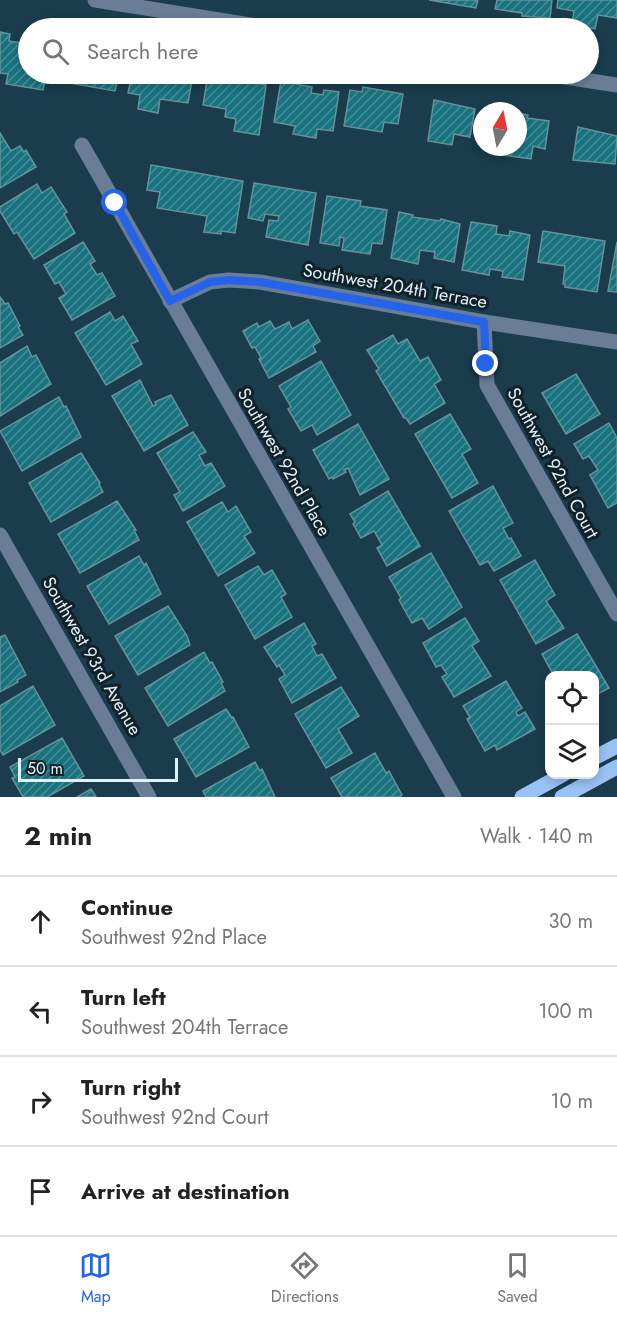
<!DOCTYPE html>
<meta charset="utf-8">
<style>
:root{--surface:#fff;--page:#f6f6f6;--text:#222;--muted:#767676;--line:#e0e0e0;--accent:#2563eb}
body{margin:0;font-family:Jost,sans-serif;background:var(--page);color:var(--text)}
.controls{position:absolute;right:18px;bottom:18px;display:grid;overflow:hidden;border-radius:12px;box-shadow:0 3px 9px #0003}
.controls button{width:54px;height:54px;display:grid;place-items:center;padding:0;border:0;border-bottom:2px solid var(--line);background:var(--surface);color:var(--text);font:30px sans-serif}
.compass{position:absolute;left:473px;top:102px;width:54px;height:54px;border-radius:50%;background:var(--surface);box-shadow:0 3px 9px #0003;rotate:10deg}
.scale{position:absolute;left:18px;bottom:15px;width:160px;box-sizing:border-box;padding-left:6px;border:3px solid #def1fc;border-top:0;font-size:16px;line-height:21px;white-space:nowrap;color:#def1fc;-webkit-text-stroke:4px #122128;paint-order:stroke}
.stop{position:absolute;width:18px;height:18px;margin:-14px;border:4px solid #2563eb;border-radius:50%;background:#fff}
.stop.end{background:#2563eb;border-color:#fff;box-shadow:0 2px 6px #0008}
.list{margin:0;padding:0;list-style:none}
h2{display:flex;justify-content:space-between;align-items:center;height:78px;margin:0;padding:0 24px;font-size:26px}
h2 small{font-size:20px;font-weight:400;color:var(--muted)}
.list li{display:grid;grid-template-columns:39px 1fr auto;gap:18px;align-items:center;box-sizing:border-box;height:90px;padding:0 24px;border-top:2px solid var(--line)}
.list b{display:block;font-size:22px;white-space:nowrap}
.list p{margin:0;font-size:20px;white-space:nowrap;color:var(--muted)}
.list em{font-size:20px;font-style:normal;color:var(--muted)}
.icon{flex:none;width:33px;height:33px;fill:none;stroke:currentColor;stroke-width:2;stroke-linecap:round;stroke-linejoin:round}
.map{position:relative;flex:none;width:617px;height:797px;overflow:hidden}
.search{position:absolute;background:var(--surface);box-shadow:0 3px 9px #0003;left:18px;right:18px;top:18px;height:66px;display:flex;align-items:center;gap:15px;box-sizing:border-box;padding:0 21px;border-radius:33px;color:var(--muted);font-size:22px}
.sheet{height:438px;background:var(--surface)}
nav{display:flex;justify-content:space-around;align-items:center;box-sizing:border-box;height:84px;border-top:2px solid var(--line);background:var(--surface);font-size:16px;color:var(--muted)}
nav a{display:grid;justify-items:center;gap:3px}
nav .on{color:var(--accent)}
.map>svg:first-child{display:block}
.building{fill:url(#building-hatch);stroke:#669299;stroke-width:1.5}
.lines{fill:none;stroke-linecap:round;stroke-linejoin:round}
.minor{stroke:#697d96;stroke-width:15}
.major{stroke:#99c1f5;stroke-width:15}
.route{stroke:#2563eb;stroke-width:8}
.labels{text-anchor:middle;dominant-baseline:central;stroke-width:6;stroke-linejoin:round;paint-order:stroke}
.street-label{font-size:18px;fill:#def1fc;stroke:#122128}
</style>
<div class="map">
<svg width="617" height="797" viewBox="0 0 617 797">
<defs>
<pattern id="building-hatch" width="6" height="6" patternUnits="userSpaceOnUse" patternTransform="scale(1.5)"><rect width="6" height="6" fill="#19737f"/><path d="M-1 1l2-2M0 6l6-6M5 7l2-2" fill="none" stroke="#458e98"/></pattern>
</defs>
<rect width="100%" height="100%" fill="#1a3c4c"/>
<g class="building">
<path d="M429 0H478L476 8Z"/>
<path d="M497 0H552L550 18 522 16V13L495 9Z"/>
<path d="M558 0H617V18L598 15 595 29 572 25 574 11 557 8Z"/>
<path d="M0 32 10 34 9 41 28 44V74H46L43 90 6 84 8 74 0 73Z"/>
<path d="M58 74H119L115 91 57 81Z"/>
<path d="M132 74H193L188 103 160 99 158 113 138 109 140 95 128 93Z"/>
<path d="M208 74H239V77L251 79 250 82 266 85 259 135 234 131 236 119 225 117 226 109 203 105Z"/>
<path d="M281 81 312 87 311 93 323 95 324 90 339 92 333 131 317 129 316 138 293 134 295 126 274 122Z"/>
<path d="M363 87 403 94 398 124 384 122 382 132 344 126 350 90 362 92Z"/>
<path d="M434 100 475 109 470 137 454 134 452 145 428 141Z"/>
<path d="M518 113 528 115 527 118 549 121 545 149 533 146 531 159 496 154 497 147H518Z"/>
<path d="M578 127 617 136 615 164 573 160Z"/>
<path d="M0 133 11 151 20 146 24 152 26 150 36 167 0 188Z"/>
<path d="M151 165 243 181 235 233 221 231V234L204 232 207 216 157 208 160 192 147 190Z"/>
<path d="M254 183 316 193 308 245 266 237 269 220 278 221 279 216 265 214 263 221 248 218Z"/>
<path d="M37 184 42 193 51 187 67 212 64 214 75 233 34 259 17 232 14 234 0 211V207Z"/>
<path d="M327 196 361 201 360 206 387 210 382 244 372 243 370 254 342 250 344 238 340 237 339 246 320 243Z"/>
<path d="M399 212 413 215 412 217 440 221 441 219 460 224 454 262 434 258 435 252 420 250 418 264 391 258Z"/>
<path d="M471 222 497 226 496 234 509 236 510 231 530 235 523 280 502 277 503 271 490 269 489 275 462 270Z"/>
<path d="M543 231 605 241 597 292 565 287V284H563L565 266 538 262Z"/>
<path d="M83 242 95 261 90 264 97 275 102 273 115 296 72 320 59 298 66 294 59 282 55 284 44 265Z"/>
<path d="M617 242V292L608 291Z"/>
<path d="M0 297 5 304 8 303 20 326 18 327 23 335 0 348Z"/>
<path d="M110 312 115 321 123 316 138 341 131 344 142 364 106 385 75 333Z"/>
<path d="M308 320 320 341 313 346 316 352 269 378 259 359 261 358 255 347 252 348 243 331 257 323 259 327 270 321 275 329 289 322 292 329Z"/>
<path d="M393 335 398 344 407 339 420 361 428 357 441 380 434 384 445 403 410 424 406 418H404L376 371 379 369 367 350Z"/>
<path d="M27 346 32 357 36 355 51 384 0 416V363Z"/>
<path d="M321 361 351 415 317 435 312 425 301 431 288 409 291 407 279 386Z"/>
<path d="M576 374 600 414 566 434 542 393Z"/>
<path d="M140 380 153 406 156 405 155 402 171 395 188 425 144 451 112 396Z"/>
<path d="M59 397 64 407 66 406 81 437 22 471 0 431Z"/>
<path d="M450 414 471 449 462 454 478 483 452 498 415 434Z"/>
<path d="M609 423 617 438V503L608 508 590 475 598 470 589 456 583 459 574 444Z"/>
<path d="M358 424 389 479 360 495 348 468 344 470 346 472 333 479 332 477 329 479 313 450Z"/>
<path d="M193 432 206 452 199 455 205 466 211 463 225 486 183 511 174 495 180 492 157 453Z"/>
<path d="M81 453 100 483 99 484 103 492 51 522 29 483Z"/>
<path d="M493 486 513 523 503 528 509 539 511 538 521 556 494 571 488 561 480 565 449 511Z"/>
<path d="M388 491 420 546 387 566 377 548 382 545 374 531 361 538 353 524 355 522 350 514Z"/>
<path d="M117 501 136 530H134L139 540 80 573 58 534Z"/>
<path d="M222 502 228 512 236 506 251 532 244 536 255 553 218 576 187 522Z"/>
<path d="M431 553 462 607 429 629 422 618 412 623 399 600 401 598 389 577Z"/>
<path d="M139 556 144 565 146 563 161 594 109 624 87 586Z"/>
<path d="M535 560 555 595 546 601 564 628 536 644 500 580Z"/>
<path d="M258 566 264 575 272 570 286 594 281 597 292 617 255 639 225 585Z"/>
<path d="M168 606 187 636 190 645 138 675 115 636Z"/>
<path d="M465 618 479 641 472 646 491 676 454 697 442 677 447 674 441 665 436 667 423 643Z"/>
<path d="M304 623 316 644 312 646 317 656 322 654 336 678 292 703 279 679 285 675 279 665 277 667 264 647Z"/>
<path d="M577 634 609 688 594 696V676H554L542 654Z"/>
<path d="M5 635 26 675 17 680 18 682 0 692V637Z"/>
<path d="M204 652 210 663 212 662 223 682 221 683 225 691 168 726 145 688Z"/>
<path d="M506 681 522 708 516 712 518 716 525 712 535 729 497 750 495 745 485 751 467 719 470 717 463 706Z"/>
<path d="M33 686 55 725 3 755 0 750V706Z"/>
<path d="M341 687 359 716 338 729 352 753 326 768 295 714Z"/>
<path d="M226 709 232 718 233 717 249 747 196 777 174 739Z"/>
<path d="M62 738 84 776 47 797H23L12 778 15 777 10 767Z"/>
<path d="M375 753 386 773 389 771 402 795 399 797H342L331 778Z"/>
<path d="M255 762 260 771 262 769 275 797H206L203 791Z"/>
<path d="M91 789 96 797H77Z"/>
</g>
<g class="lines">
<g class="minor">
<path d="M95 0 270 28"/>
<path d="M546 74 617 85"/>
<path d="M82 145 454 797"/>
<path d="M170 301 210 282 229 280 260 282 484 322 617 342"/>
<path d="M484 322 487 385 617 614"/>
<path d="M0 535 149 797"/>
</g>
<g class="major">
<path d="M594 758 617 746"/>
<path d="M522 797 564 774"/>
<path d="M562 797 617 767"/>
</g>
</g>
<g class="lines">
<path class="route" d="M115 203 170 301 210 282 229 280 260 282 484 322 486 364"/>
</g>
<g class="labels">
<g class="street-label">
<text transform="translate(395 286) rotate(10)">Southwest 204th Terrace</text>
<text transform="translate(284 462) rotate(60)">Southwest 92nd Place</text>
<text transform="translate(553 463) rotate(61)">Southwest 92nd Court</text>
<text transform="translate(92 656) rotate(60)">Southwest 93rd Avenue</text>
</g>
</g>
</svg>
<div class="controls">
<button><svg class="icon" aria-label="locate" viewBox="0 0 24 24"><circle cx="12" cy="12" r="6"/><path d="M12 2v4M12 18v4M2 12h4M18 12h4"/></svg></button>
<button><svg class="icon" aria-label="layers" viewBox="0 0 24 24"><path d="M12 4l9 5-9 5-9-5zM3 14l9 5 9-5"/></svg></button>
</div>
<svg class="compass" viewBox="-18 -18 36 36"><path d="M0-13l5 13h-10z" fill="#e53935"/><path d="M0 13l5-13h-10z" fill="#767676"/></svg>
<div class="scale">50 m</div>
<div class="stop" style="left:115px;top:203px"></div>
<div class="stop end" style="left:486px;top:364px"></div>
<div class="search"><svg class="icon" aria-label="search" viewBox="0 0 24 24"><circle cx="10" cy="10" r="6"/><path d="M15 15l6 6"/></svg>Search here</div>
</div>
<section class="sheet">
<h2>2 min<small>Walk · 140 m</small></h2>
<ul class="list">
<li><svg class="icon" aria-label="ahead" viewBox="0 0 24 24"><path d="M12 20V5M6 11l6-6 6 6"/></svg><div><b>Continue</b><p>Southwest 92nd Place</p></div><em>30 m</em></li>
<li><svg class="icon" aria-label="left" viewBox="0 0 24 24"><path d="M17 20v-9H6M10 6l-5 5 5 5"/></svg><div><b>Turn left</b><p>Southwest 204th Terrace</p></div><em>100 m</em></li>
<li><svg class="icon" aria-label="right" viewBox="0 0 24 24"><path d="M7 20v-9h11M14 6l5 5-5 5"/></svg><div><b>Turn right</b><p>Southwest 92nd Court</p></div><em>10 m</em></li>
<li><svg class="icon" aria-label="arrive" viewBox="0 0 24 24"><path d="M6 21V4h12l-3 4 3 4H6"/></svg><div><b>Arrive at destination</b></div></li>
</ul>
</section>
<nav>
<a class="on"><svg class="icon" aria-label="map" viewBox="0 0 24 24"><path d="M3 6l6-2 6 2 6-2v14l-6 2-6-2-6 2zM9 4v14M15 6v14"/></svg>Map</a>
<a><svg class="icon" aria-label="directions" viewBox="0 0 24 24"><path d="M12 3l9 9-9 9-9-9zM9 14v-3h6M13 9l2 2-2 2"/></svg>Directions</a>
<a><svg class="icon" aria-label="saved" viewBox="0 0 24 24"><path d="M7 4h10v16l-5-4-5 4z"/></svg>Saved</a>
</nav>
